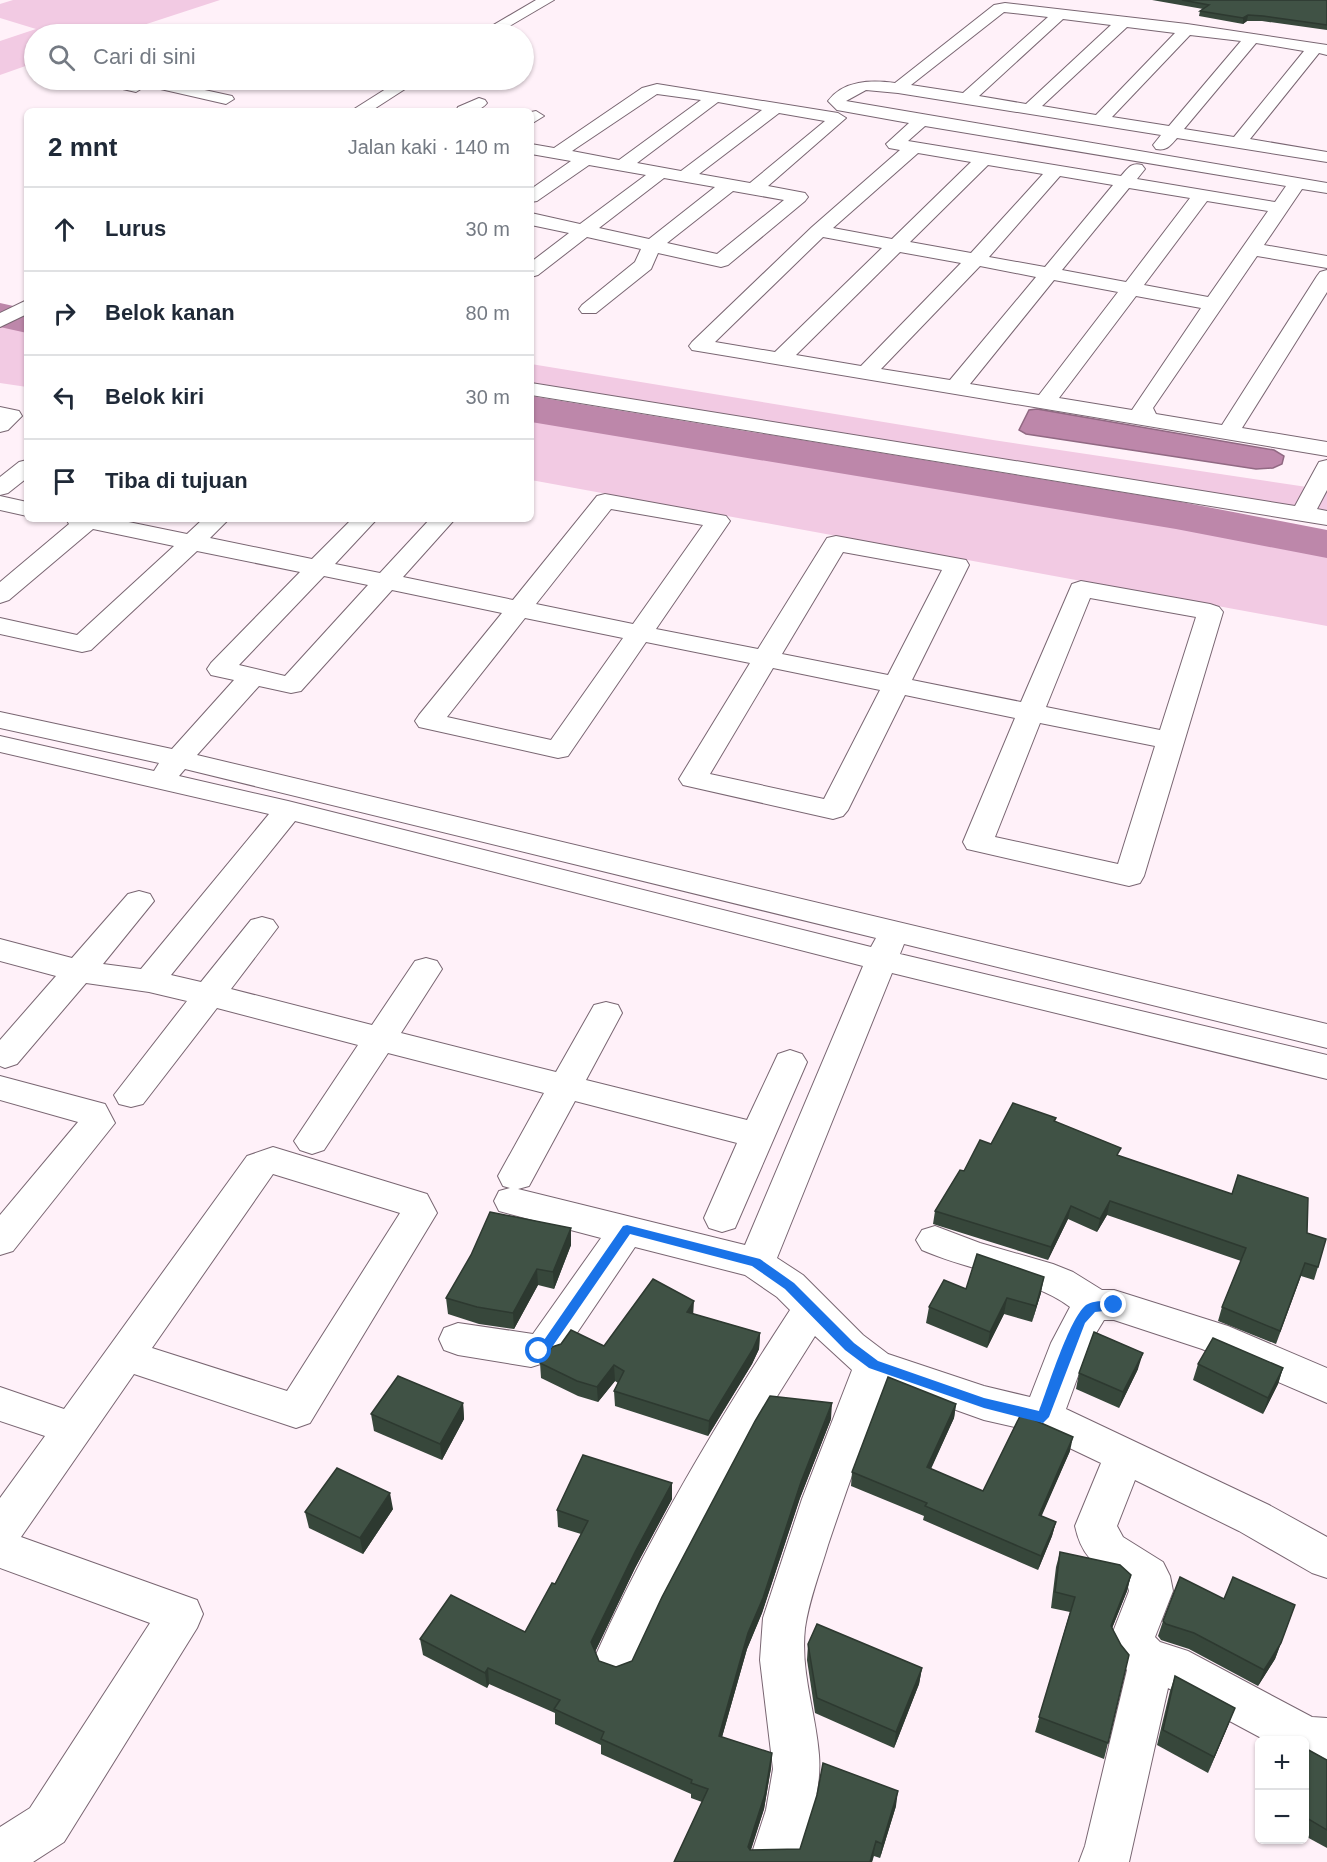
<!DOCTYPE html>
<html lang="id">
<meta charset="utf-8">
<style>
:root{--surface:#fff;--page:#f2f2f3;--text:#1f2937;--muted:#747a83;--line:#e0e1e3}
body{margin:0;font-family:Arial,sans-serif;background:var(--page);color:var(--text)}
.controls{position:absolute;right:18px;bottom:18px;display:grid;overflow:hidden;border-radius:9px;box-shadow:0 2px 4px #0004}
.controls button{width:54px;height:54px;display:grid;place-items:center;padding:0;border:0;border-bottom:2px solid var(--line);background:var(--surface);color:var(--text);font:30px sans-serif}
.stop{position:absolute;width:18px;height:18px;margin:-14px;border:4px solid #1a73e8;border-radius:50%;background:#fff}
.stop.end{background:#1a73e8;border-color:#fff;box-shadow:0 2px 6px #0008}
.list{margin:0;padding:0;list-style:none}
h2{display:flex;justify-content:space-between;align-items:center;height:78px;margin:0;padding:0 24px;font-size:26px}
h2 small{font-size:20px;font-weight:400;color:var(--muted)}
.list li{display:grid;grid-template-columns:39px 1fr auto;gap:18px;align-items:center;box-sizing:border-box;height:84px;padding:0 24px;border-top:2px solid var(--line)}
.list b{display:block;font-size:22px;white-space:nowrap}
.list em{font-size:20px;font-style:normal;color:var(--muted)}
.icon{flex:none;width:33px;height:33px;fill:none;stroke:currentColor;stroke-width:2;stroke-linecap:round;stroke-linejoin:round}
.map{position:relative;flex:none;width:1327px;height:1862px;overflow:hidden}
.search{position:absolute;background:var(--surface);box-shadow:0 2px 4px #0004;left:24px;top:24px;width:510px;height:66px;display:flex;align-items:center;gap:15px;box-sizing:border-box;padding:0 21px;border-radius:33px;color:var(--muted);font-size:22px}
.panel{position:absolute;background:var(--surface);box-shadow:0 2px 4px #0004;left:24px;top:108px;width:510px;height:414px;border-radius:9px}
.map>svg:first-child{display:block}
.green{fill:#f2cae3}
.water{fill:#bd87aa;stroke:#916983;stroke-width:1.5}
.lines{fill:none;stroke-linecap:round;stroke-linejoin:round}
.river{fill:#bd87aa;fill-rule:evenodd}
.street-casing{stroke:#796672;stroke-width:2}
.street{fill:#fff;fill-rule:evenodd}
.wall{fill:#37473b}
.shaded-wall{fill:#2d3930}
.building{fill:#405245;stroke:#2d3930;stroke-width:1.5}
.route{fill:#1a73e8}
</style>
<div class="map">
<svg width="1327" height="1862" viewBox="0 0 1327 1862">
<rect width="100%" height="100%" fill="#fff1f9"/>
<g class="green">
<path d="M13 0H220L116 34H34V63L0 75V41L36 29 0 18V4Z"/>
<path d="M8 317 27 321V387L0 383V324Z"/>
<path d="M531 364 993 440 1327 490V518L531 390Z"/>
<path d="M531 408 1176 515 1327 544V626L531 480Z"/>
</g>
<path class="water" d="M1037 409 1274 450 1284 456 1282 464 1273 468 1256 469 1026 434 1019 430 1029 410Z"/>
<g class="lines">
<g class="river">
<path d="M0 303 27 309V333L0 327Z"/>
<path d="M531 396 1176 501 1327 530V558L1176 529 531 422Z"/>
</g>
<g class="street-casing">
<g id="street">
<path d="M536 0H554L496 34H478Z"/>
<path d="M1005 3 1187 24 1327 45V55L1319 53 1250 139 1327 152V162L1177 138C1170 146 1167 151 1156 149L1153 145 1161 135 898 93 866 90 846 101 1327 183V193L1302 189 1264 245 1327 256V268L1257 256 1153 408 1156 414 1222 425 1317 276 1320 272 1327 270V292L1242 428 1327 442V456L692 350 689 346 692 342 812 227 900 150 889 148 886 144 909 123 837 110 828 101C844 80 871 80 895 83L994 5ZM1004 12 1048 17 963 93 911 85ZM1063 19 1111 25 1026 104 979 96ZM1127 27 1175 33 1096 115 1042 106ZM1190 35 1241 41 1169 126 1112 117ZM1256 43 1304 51 1234 137 1184 129ZM925 126 1286 186 1275 202 1137 179 1145 169 1142 165C1131 162 1128 168 1121 176L908 141ZM918 153 971 162 892 239 833 228ZM988 165 1043 174 971 253 910 242ZM1060 176 1113 185 1045 267 989 257ZM1129 188 1190 198 1126 282 1062 270ZM1207 201 1268 211 1208 297 1144 285ZM823 237 882 248 775 352 715 342ZM900 252 961 263 861 366 796 355ZM980 266 1036 277 950 380 881 369ZM1054 280 1118 292 1039 395 970 384ZM1136 296 1201 308 1132 410 1059 398Z"/>
<path d="M94 80H123L142 84 144 87 136 92 96 83Z"/>
<path d="M143 80H159L232 96 234 99 226 104 143 85 141 82Z"/>
<path d="M244 80H271L273 82 265 87 246 83Z"/>
<path d="M274 80H329C316 95 293 88 276 83Z"/>
<path d="M400 80H419L371 111H351Z"/>
<path d="M657 84 838 113 846 118 768 186 805 193 808 197 805 201 728 265 721 267 658 253 651 269 596 313H582L579 309 582 305 635 262 641 249 587 237 538 275 531 277V262L569 233 531 225V213L580 224 646 175 589 165 537 201 531 202V189L571 161 531 154V144L554 148 642 88ZM657 94 701 100 619 160 572 151ZM718 102 762 110 681 171 637 163ZM779 113 825 121 750 183 699 174ZM664 178 715 187 649 239 599 228ZM733 191 784 200 717 254 667 243Z"/>
<path d="M479 98 485 100 487 103C479 113 468 111 456 111L458 107Z"/>
<path d="M536 111 544 116 531 124V112Z"/>
<path d="M27 300V314L0 327V313Z"/>
<path d="M531 383 1295 506 1319 462 1327 460V490L1317 509 1327 511V525L531 395Z"/>
<path d="M0 407 19 411 22 416 8 430 0 432Z"/>
<path d="M27 460V478L8 493 0 495V477L19 462Z"/>
<path d="M605 494 726 516 730 521 656 629 758 649 827 538 836 536 966 560 969 565 912 680 1021 702 1072 584 1081 581 1210 604 1219 607 1223 612 1144 876 1140 883 1129 886 967 849 963 842 1015 718 905 695 848 810 843 816 833 819 683 785 679 779 750 663 646 642 568 756 558 758 419 727 415 721 419 715 502 613 392 590 301 691 291 693 259 686 197 755 1327 1024V1048L904 944 900 954 1327 1055V1079L892 973 777 1258 803 1275 863 1335 888 1354 984 1386 1030 1397 1051 1343 1070 1307C1033 1279 967 1270 922 1250L916 1240 922 1230 935 1226 980 1243 1053 1264 1073 1272 1102 1290H1114L1228 1326 1327 1368V1403L1202 1349 1114 1320H1104L1090 1343 1066 1409 1269 1505 1327 1537V1578L1312 1573 1239 1531 1135 1480 1117 1526 1123 1537 1163 1562 1170 1576 1173 1591 1155 1637 1160 1642 1188 1651 1312 1717 1327 1718V1762L1304 1760V1740H1265L1168 1688 1129 1862H1079L1085 1846 1127 1670 1118 1660 1109 1642 1129 1591 1128 1587C1101 1567 1083 1563 1075 1526L1101 1463 1036 1432 984 1420 886 1385C865 1438 846 1491 828 1545 820 1572 809 1600 805 1628 800 1672 816 1713 819 1755 822 1792 808 1828 797 1862H749L766 1810 773 1769 760 1660 763 1618 802 1499 852 1370 815 1336 752 1436 660 1612 632 1674 616 1680 600 1674 594 1659C648 1537 717 1422 790 1310L777 1297 745 1275 635 1247 560 1358 531 1367 458 1355 444 1350 439 1339 444 1328 458 1323 533 1334 601 1238 499 1211 494 1201 499 1191 510 1188 503 1186 498 1176 544 1093 388 1053 324 1150 312 1154 300 1150 294 1141 358 1045 217 1008 143 1104 131 1107 119 1104 114 1095 187 1001 149 992 86 983 17 1064 5 1068 0 1066V1040L56 976 0 961V939L72 958 128 894 139 891 150 894 154 901 103 964 141 969 269 814 0 752V736L154 771 159 763 0 728V712L172 749 234 680 211 675 207 669 211 663 300 572 197 551 91 650 82 652 0 634V618L77 635 174 546 93 529 9 600 0 603V582L69 524 66 519H114L187 534 203 519H229L210 538 312 559 352 519H377L335 564 380 573 430 519H455L403 577 513 600 597 496ZM611 509 703 525 633 624 536 604ZM843 552 942 570 888 675 782 654ZM324 576 368 585 285 676 239 665ZM1090 598 1196 617 1160 730 1046 707ZM525 618 623 638 551 740 447 717ZM773 668 880 690 824 799 710 774ZM1040 723 1155 746 1118 864 995 837ZM185 769 876 938 871 947 288 801 179 776ZM295 821 863 966 745 1245 518 1189 529 1186 575 1101 737 1143 704 1218 709 1228 722 1232 735 1228 807 1062 802 1054 790 1050 778 1054 747 1120 586 1080 622 1013 618 1005 606 1002 594 1005 556 1072 401 1033 442 969 437 961 426 958 415 961 372 1025 231 989 278 927 273 920 262 917 251 920 201 982 171 975Z"/>
<path d="M0 496 27 502V516L0 510Z"/>
<path d="M0 1076 105 1104 115 1123 13 1251 0 1255V1215L78 1122 0 1100Z"/>
<path d="M273 1147 427 1194 437 1213 310 1423 296 1428 134 1374 21 1537 197 1600 203 1614 197 1628 64 1842 33 1862H0V1827L30 1808 150 1623 0 1568V1498L45 1436 0 1421V1387L64 1409 247 1156ZM273 1174 400 1213 287 1391 152 1348Z"/>
</g>
</g>
<use href="#street" class="street"/>
</g>
<g class="wall">
<path d="M1152 0H1327V30L1262 21H1247L1243 24 1199 16 1200 11 1203 9Z"/>
<path d="M1056 1118 1055 1121 1119 1156 1307 1233 1318 1267 1314 1280 1301 1276 1276 1344 1218 1321 1222 1307 1241 1261 1107 1215 1097 1232 1068 1219 1048 1260 933 1224 935 1211 964 1171 991 1144Z"/>
<path d="M571 1228V1245L554 1289 538 1285 514 1329 479 1324 448 1314 446 1298Z"/>
<path d="M1041 1293 1032 1322 1004 1314 987 1348 926 1323 929 1307Z"/>
<path d="M694 1314 760 1333 759 1349 752 1364 708 1436 615 1406 614 1391 618 1383 615 1381 598 1402 578 1396 541 1378 540 1363 604 1346Z"/>
<path d="M1198 1364 1283 1368 1278 1384 1263 1414 1193 1380Z"/>
<path d="M1138 1369 1119 1408 1076 1389 1079 1373Z"/>
<path d="M463 1403 464 1419 442 1460 374 1431 371 1414Z"/>
<path d="M956 1404 954 1418 931 1469 983 1491 1070 1451 1041 1516 1056 1522 1052 1536 1038 1570 923 1520 924 1516 851 1486 852 1472Z"/>
<path d="M831 1419 800 1498 762 1613 747 1649 722 1737 771 1768 764 1809 751 1850 800 1849 896 1806 880 1858 874 1856 872 1862H674L702 1802 691 1798V1794L601 1754V1745L555 1724V1713L489 1684 487 1688 423 1655 420 1639 525 1632 555 1584 581 1534 558 1527 557 1510 672 1483V1499L635 1568 595 1652 599 1661 616 1667 632 1661Z"/>
<path d="M393 1509 363 1554 309 1528 305 1512Z"/>
<path d="M1060 1552 1131 1575 1127 1591 1112 1628 1108 1743 1104 1759 1035 1732 1070 1612 1051 1608 1056 1567Z"/>
<path d="M1163 1621 1281 1643 1275 1659 1258 1686 1189 1649 1161 1640 1158 1636Z"/>
<path d="M808 1644 922 1668 919 1684 894 1748 815 1713 807 1660Z"/>
<path d="M1175 1676 1229 1723 1208 1773 1157 1745 1170 1691Z"/>
<path d="M1305 1748 1327 1760V1848L1305 1836Z"/>
</g>
<g class="shaded-wall">
<path d="M1248 15 1247 21 1243 24V18Z"/>
<path d="M1110 1201 1107 1215 1097 1232 1100 1219Z"/>
<path d="M1071 1206 1068 1219 1048 1260 1051 1247Z"/>
<path d="M571 1228V1245L554 1289 553 1272Z"/>
<path d="M537 1269 538 1285 514 1329 513 1313Z"/>
<path d="M1044 1277 1041 1293 1032 1322 1036 1306Z"/>
<path d="M1007 1298 1004 1314 987 1348 990 1332Z"/>
<path d="M694 1301 693 1317 687 1312Z"/>
<path d="M760 1333 759 1349 752 1364 708 1436 709 1421Z"/>
<path d="M1143 1353 1138 1369 1119 1408 1123 1392Z"/>
<path d="M614 1365 615 1381 598 1402 597 1387Z"/>
<path d="M1283 1368 1278 1384 1263 1414 1268 1398Z"/>
<path d="M463 1403 464 1419 442 1460 440 1444Z"/>
<path d="M832 1403 831 1419 800 1498 762 1613 747 1649 718 1751 719 1736 748 1633 801 1482Z"/>
<path d="M956 1404 954 1418 925 1481 927 1467Z"/>
<path d="M1073 1437 1070 1451 1036 1529 1039 1515Z"/>
<path d="M672 1483V1499L635 1568 592 1658 591 1642 635 1552Z"/>
<path d="M390 1493 393 1509 363 1554 360 1538Z"/>
<path d="M1056 1522 1052 1536 1038 1570 1041 1556Z"/>
<path d="M1131 1575 1127 1591 1107 1641 1111 1626Z"/>
<path d="M1281 1643 1275 1659 1258 1686 1264 1670Z"/>
<path d="M488 1668 489 1684 487 1688 485 1673Z"/>
<path d="M922 1668 919 1684 894 1748 896 1732Z"/>
<path d="M1235 1708 1229 1723 1208 1773 1214 1757Z"/>
<path d="M772 1753 771 1768 764 1809 747 1861 748 1847Z"/>
<path d="M898 1791 896 1806 880 1858 882 1844Z"/>
<path d="M876 1841 872 1862H870Z"/>
</g>
<g class="building">
<path d="M1182 0H1327V25L1263 16 1248 15 1243 18 1200 11 1209 5Z"/>
<path d="M1013 1103 1056 1118 1054 1121 1121 1148 1117 1155 1232 1194 1238 1175 1308 1198 1307 1233 1326 1239 1318 1267 1305 1263 1280 1331 1222 1307 1246 1248 1110 1201 1100 1219 1071 1206 1051 1247 935 1211 960 1170 964 1171 980 1140 991 1144Z"/>
<path d="M490 1212 571 1228 553 1272 537 1269 513 1313 477 1307 446 1298 471 1255Z"/>
<path d="M977 1254 1044 1277 1036 1306 1007 1298 990 1332 929 1307 944 1280 966 1289Z"/>
<path d="M653 1279 694 1301 687 1312 760 1333 753 1349 709 1421 614 1391 624 1371 614 1365 597 1387 577 1381 540 1363 552 1347 561 1344 571 1330 604 1346Z"/>
<path d="M1094 1332 1143 1353 1123 1392 1079 1373Z"/>
<path d="M1213 1338 1283 1368 1268 1398 1198 1364Z"/>
<path d="M398 1376 463 1403 440 1444 371 1414Z"/>
<path d="M888 1377 956 1404 927 1467 983 1491 1020 1416 1032 1419 1073 1437 1039 1515 1056 1522 1041 1556 925 1506 927 1503 852 1472Z"/>
<path d="M770 1396 832 1403 801 1482 763 1598 748 1633 719 1736 772 1753 765 1794 748 1847 750 1850 800 1849 817 1795 823 1763 898 1791 882 1844 876 1841 870 1862H674L708 1789 691 1783 692 1780 601 1739 604 1732 554 1709 560 1700 488 1668 485 1673 420 1639 451 1595 525 1632 552 1583 555 1584 588 1521 557 1510 583 1455 672 1483 635 1552 591 1642 599 1661 616 1667 632 1661 662 1597 755 1421Z"/>
<path d="M337 1468 390 1493 360 1538 305 1512Z"/>
<path d="M1060 1552 1120 1565 1131 1575 1111 1626 1121 1645 1129 1655 1108 1743 1039 1717 1075 1597 1055 1592Z"/>
<path d="M1180 1577 1224 1599 1233 1577 1295 1605 1281 1643 1264 1670 1194 1633 1166 1624 1163 1621Z"/>
<path d="M817 1624 922 1668 896 1732 817 1698 808 1644Z"/>
<path d="M1175 1676 1235 1708 1214 1757 1163 1730Z"/>
<path d="M1305 1748 1327 1760V1830L1305 1817Z"/>
</g>
<path class="route" d="M627 1225 760 1259 794 1283 854 1343 878 1361 984 1398 1039 1411C1048 1388 1069 1319 1086 1305 1093 1300 1106 1301 1114 1301L1120 1305 1114 1310 1095 1312 1085 1323 1049 1417 1043 1423 984 1408 869 1368 845 1350 785 1289 752 1266 630 1234 550 1350 539 1356 535 1354V1347L542 1343 623 1226Z"/>
</svg>
<div class="controls">
<button>+</button>
<button>−</button>
</div>
<div class="stop" style="left:539px;top:1351px"></div>
<div class="stop end" style="left:1114px;top:1305px"></div>
<div class="search"><svg class="icon" aria-label="search" viewBox="0 0 24 24"><circle cx="10" cy="10" r="6"/><path d="M15 15l6 6"/></svg>Cari di sini</div>
<section class="panel">
<h2>2 mnt<small>Jalan kaki · 140 m</small></h2>
<ul class="list">
<li><svg class="icon" aria-label="ahead" viewBox="0 0 24 24"><path d="M12 20V5M6 11l6-6 6 6"/></svg><div><b>Lurus</b></div><em>30 m</em></li>
<li><svg class="icon" aria-label="right" viewBox="0 0 24 24"><path d="M7 20v-9h11M14 6l5 5-5 5"/></svg><div><b>Belok kanan</b></div><em>80 m</em></li>
<li><svg class="icon" aria-label="left" viewBox="0 0 24 24"><path d="M17 20v-9H6M10 6l-5 5 5 5"/></svg><div><b>Belok kiri</b></div><em>30 m</em></li>
<li><svg class="icon" aria-label="arrive" viewBox="0 0 24 24"><path d="M6 21V4h12l-3 4 3 4H6"/></svg><div><b>Tiba di tujuan</b></div></li>
</ul>
</section>
</div>
